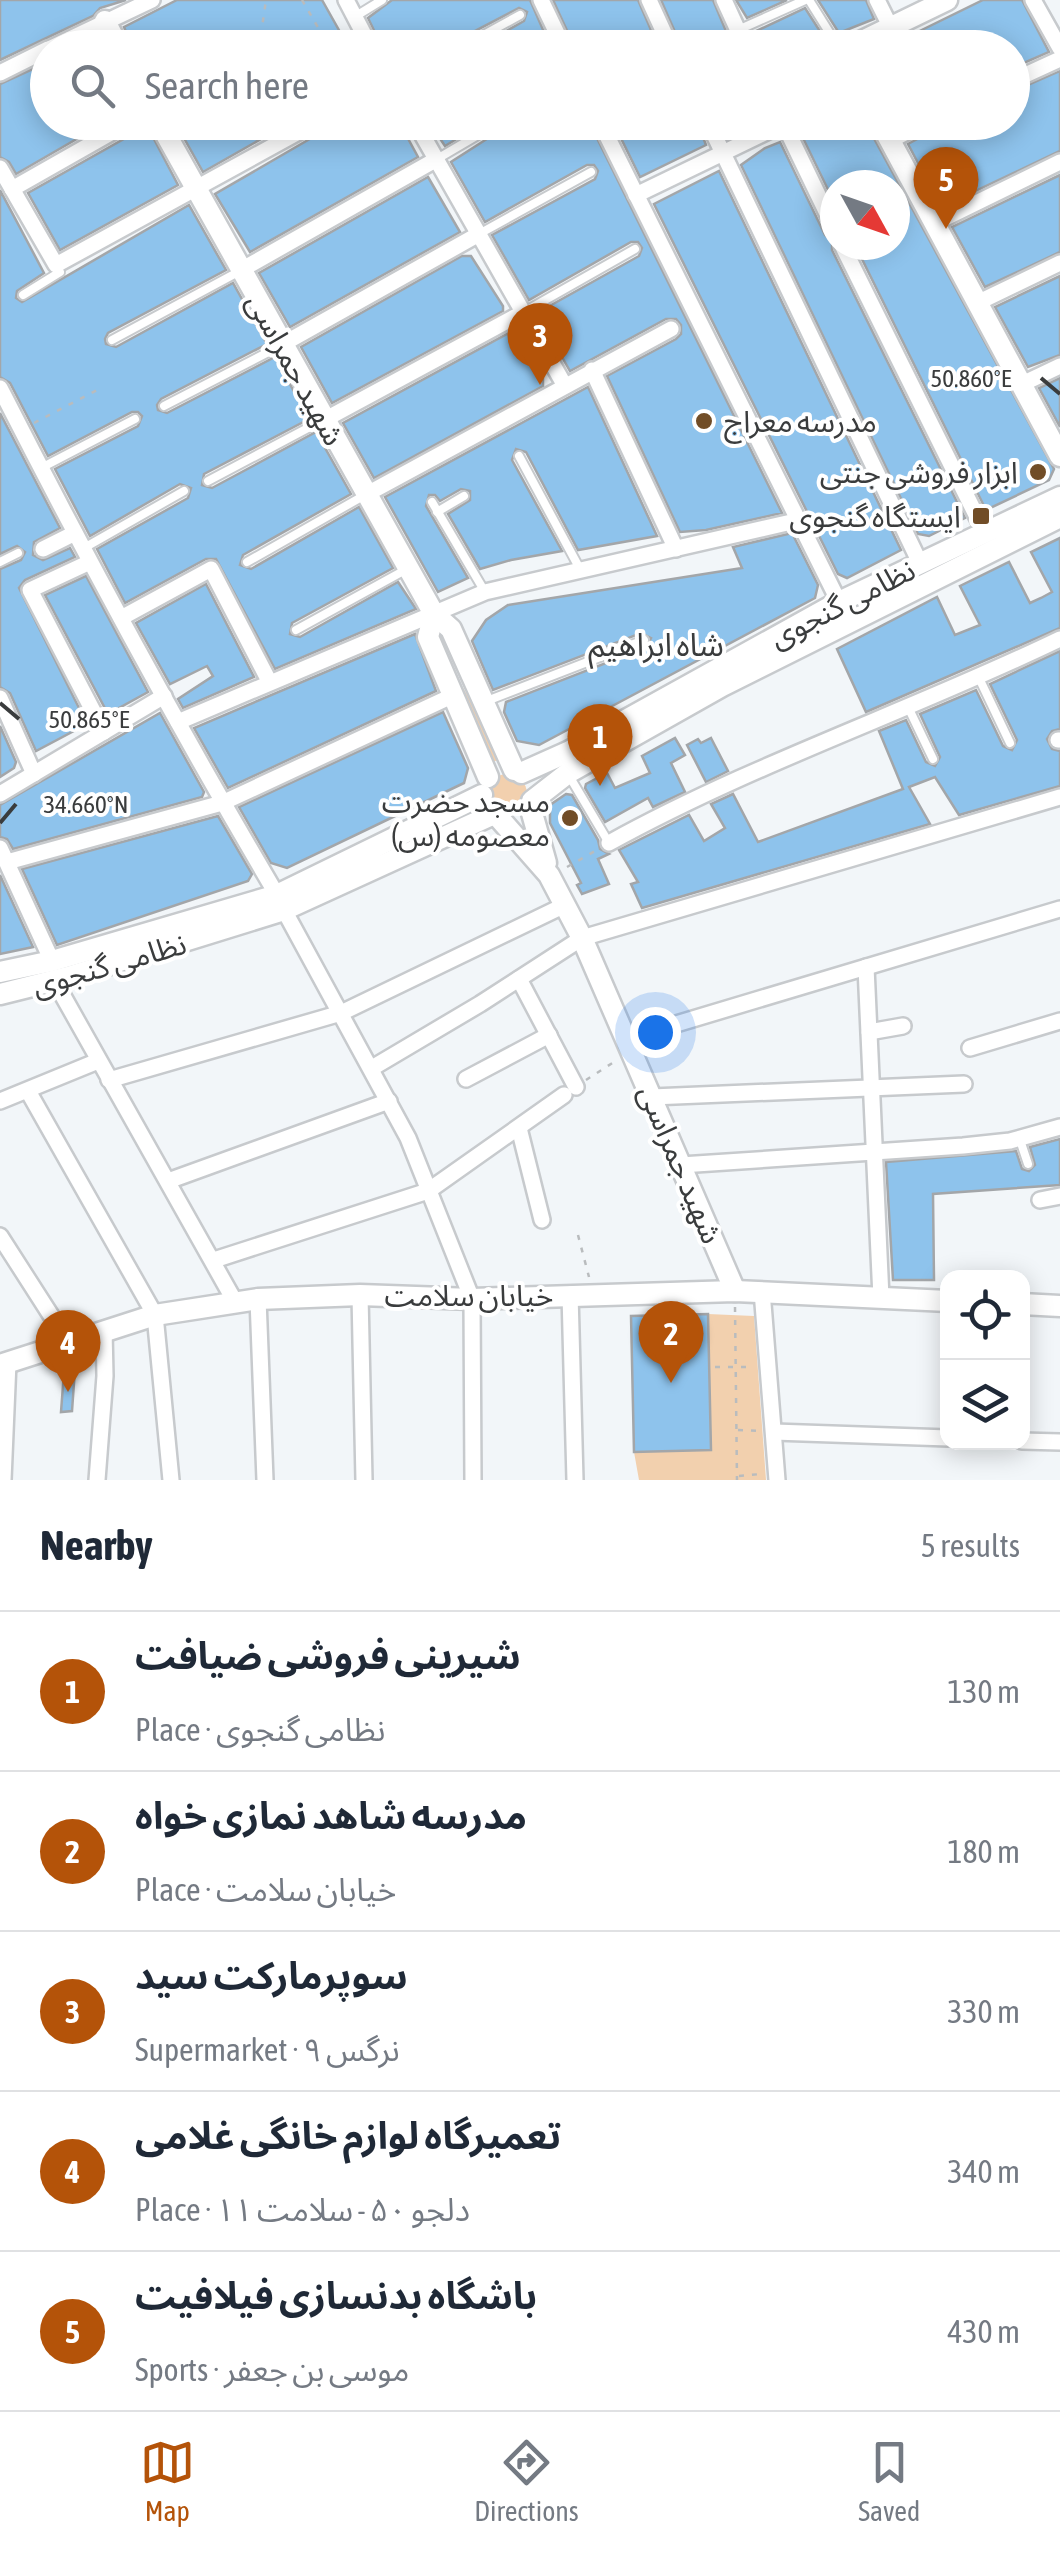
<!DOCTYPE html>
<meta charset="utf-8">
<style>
:root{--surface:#fff;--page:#f6f6f7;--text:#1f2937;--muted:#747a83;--line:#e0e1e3;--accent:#b45309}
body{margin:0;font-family:"Asap Condensed","Noto Sans Arabic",sans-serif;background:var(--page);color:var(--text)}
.controls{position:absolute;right:30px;bottom:30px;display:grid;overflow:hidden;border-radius:20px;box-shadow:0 5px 25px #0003}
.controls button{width:90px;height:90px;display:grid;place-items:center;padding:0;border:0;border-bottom:2px solid var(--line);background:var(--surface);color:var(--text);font:50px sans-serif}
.compass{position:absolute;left:820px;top:170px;width:90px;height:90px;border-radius:50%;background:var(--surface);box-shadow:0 5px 25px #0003;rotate:130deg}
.you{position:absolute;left:655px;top:1032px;width:35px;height:35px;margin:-25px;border:8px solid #fff;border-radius:50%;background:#1a73e8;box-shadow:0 0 0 15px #1a73e833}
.badge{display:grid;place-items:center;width:65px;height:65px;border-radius:50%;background:var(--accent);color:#fff;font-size:32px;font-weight:700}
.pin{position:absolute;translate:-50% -82px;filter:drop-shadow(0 2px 5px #0008)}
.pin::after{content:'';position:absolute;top:52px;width:35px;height:30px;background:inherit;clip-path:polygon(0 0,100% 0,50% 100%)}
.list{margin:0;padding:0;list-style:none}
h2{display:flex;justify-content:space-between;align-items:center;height:130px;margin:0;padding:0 40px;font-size:42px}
h2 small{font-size:32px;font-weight:400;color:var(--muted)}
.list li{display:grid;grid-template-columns:65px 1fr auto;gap:30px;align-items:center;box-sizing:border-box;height:160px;padding:0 40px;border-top:2px solid var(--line)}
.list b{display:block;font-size:38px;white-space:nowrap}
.list p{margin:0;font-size:32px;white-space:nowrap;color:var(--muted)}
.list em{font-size:32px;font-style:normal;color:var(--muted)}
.icon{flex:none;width:55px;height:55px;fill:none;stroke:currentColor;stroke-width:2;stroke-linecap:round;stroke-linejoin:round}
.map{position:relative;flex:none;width:1060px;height:1480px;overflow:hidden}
.search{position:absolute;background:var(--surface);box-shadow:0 5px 25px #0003;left:30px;right:30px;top:30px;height:110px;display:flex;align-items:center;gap:25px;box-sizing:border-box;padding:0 35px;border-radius:55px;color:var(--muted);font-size:38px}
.sheet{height:930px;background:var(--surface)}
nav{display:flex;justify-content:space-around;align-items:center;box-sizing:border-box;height:140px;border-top:2px solid var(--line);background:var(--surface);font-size:28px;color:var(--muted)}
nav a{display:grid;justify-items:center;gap:5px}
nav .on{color:var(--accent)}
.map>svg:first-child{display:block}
.green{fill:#f2d0ae}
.building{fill:#8ec3ec;stroke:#a3a6a9;stroke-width:2.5}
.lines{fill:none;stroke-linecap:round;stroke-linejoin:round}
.service-casing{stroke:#c7cacd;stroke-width:12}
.minor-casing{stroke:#c7cacd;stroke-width:20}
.tertiary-casing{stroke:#c7cacd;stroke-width:25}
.path{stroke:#b9bcbe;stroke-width:2.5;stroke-dasharray:5 8;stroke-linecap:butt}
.service{stroke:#fff;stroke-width:8}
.minor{stroke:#fff;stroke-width:15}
.tertiary{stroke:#fff;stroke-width:20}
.ticks{fill:none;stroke:#3a3c3d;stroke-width:4}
.poi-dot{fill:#714d27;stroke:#fff;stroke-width:4}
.labels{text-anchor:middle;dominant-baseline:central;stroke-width:8;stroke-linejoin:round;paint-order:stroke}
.street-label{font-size:30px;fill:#3a3c3d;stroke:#fff}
.poi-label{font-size:30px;fill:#3a3c3d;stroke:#fff;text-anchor:end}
.neighbourhood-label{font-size:32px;fill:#3a3c3d;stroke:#fff}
.ticks-label{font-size:25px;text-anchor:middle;fill:#3a3c3d;stroke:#fff;stroke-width:8;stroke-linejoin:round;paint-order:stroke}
</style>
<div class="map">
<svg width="1060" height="1480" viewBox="0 0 1060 1480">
<rect width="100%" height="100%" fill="#f2f6f9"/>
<g class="green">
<path d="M462 686 503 758 490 763Z"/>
<circle cx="507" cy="794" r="20"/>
<path d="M708 1314 754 1316 766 1480H639L634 1452 711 1450Z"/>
</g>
<g class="building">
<path d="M0 0H126L100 8 93 16 0 60Z"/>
<path d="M177 0H322L349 48H133L124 27Z"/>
<path d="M392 0H530L551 48H476L524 21 527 12 519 8 456 41 453 48 382 47 368 18Z"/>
<path d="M553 0H638L651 30 636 39 632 48H575Z"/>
<path d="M661 0H713L733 48H682Z"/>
<path d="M736 0H787L747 18Z"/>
<path d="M818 0H866L874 19 839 33Z"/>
<path d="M983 0H1022L1049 52 1012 68V48H885Z"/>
<path d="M805 8 825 39 821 41 824 48H757L752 33Z"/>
<path d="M48 62V122H106L16 174 9 162 0 157V84Z"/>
<path d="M1060 71V151L944 206 940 205 908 144 932 131 937 122H1012V92Z"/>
<path d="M141 122H145L178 185 60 250 28 193 136 132Z"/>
<path d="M175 122H291L203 172Z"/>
<path d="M339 122H399L418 157 250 252 215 194Z"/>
<path d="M429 122H484L445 146Z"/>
<path d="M507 122H589L782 513 706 530 680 532 607 376 676 339 681 334V325L676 319H666L570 371 537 313 639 256 642 248 638 242H631L529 300 492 235 595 179 598 171 594 165H587L485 222 451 162 504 128Z"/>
<path d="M613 122H697L706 145 640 177Z"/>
<path d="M721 122H755L727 136Z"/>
<path d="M823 122H865L1054 469 1049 480 986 510 855 245H895V185H835V204L801 134Z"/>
<path d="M780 142 825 235 832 241V250L965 518 929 536 918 534 741 165 765 148Z"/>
<path d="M719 171 901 550 847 578 838 574 654 204Z"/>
<path d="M1060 175V252L985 287 952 227Z"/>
<path d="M428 177 460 232 290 327 259 273Z"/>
<path d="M0 190 44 273 17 291 16 298 22 302 189 205 226 270 108 333 105 339 106 344 116 347 233 283 267 344 161 399 157 405 158 410 167 413 275 357 309 419 204 474 202 485 212 488 316 432 351 494 243 555 240 565 251 569 359 507 393 568 292 623 290 634 300 637 398 582 416 609 275 669 216 559H206L125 603 97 549 188 498 191 488 180 484 90 536 55 469 138 426 142 416 138 412H132L48 456 10 383 0 377Z"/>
<path d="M462 256H471L503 306V311L332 403 301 347Z"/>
<path d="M1060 276V355L1028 367 995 307Z"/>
<path d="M516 329 543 378V386L374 478 343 423Z"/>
<path d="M1060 378V427L1039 388Z"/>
<path d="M588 387 657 536 578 550 526 452 516 449 512 460 562 551 511 560 480 569 448 514 470 500V491L461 489 440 501 435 495H429L426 506 468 578 438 592 385 497Z"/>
<path d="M0 413 60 528 34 542 33 555 43 560 70 548 75 557 25 580 19 588 87 724 36 751 10 693 0 687V569L21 560 25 552 17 546 0 554Z"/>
<path d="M792 533 818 585 815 598 539 745 517 741 504 712 506 702 647 647 651 638 641 633 493 690 472 641 486 620 508 605 742 568 733 547Z"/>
<path d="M1060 538V628L866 712 837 649 937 597 955 635 980 625 960 586 1009 562 1030 603 1041 598 1052 592 1031 552Z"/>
<path d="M86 576 148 692 108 714 45 595Z"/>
<path d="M206 584 254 677 183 708 178 699 213 676 207 666 170 684 136 623Z"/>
<path d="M415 634 436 691 228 788 194 728Z"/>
<path d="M1060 651V729L1052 731 1047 739 1052 749 1060 751V786L959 815 935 777 909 787 930 824 642 908 631 884 638 882 619 850 689 815 704 841 725 828 711 804 733 794 758 842 903 789 879 731 906 720 926 762 935 766 940 757 920 714 976 690 1003 746 1012 750 1017 740 990 684Z"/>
<path d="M443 712 468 768 464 783 287 868 271 863 239 807Z"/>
<path d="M160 713 204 792 202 797 13 849 7 839 0 837V805Z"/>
<path d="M0 726 16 762 14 768 0 777Z"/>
<path d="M675 738 685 755 671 763 685 792 653 807 648 798 605 822 585 788 586 784 607 773 615 788 650 773 642 756Z"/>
<path d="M711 738 728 771 706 782 687 745 698 739 701 743Z"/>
<path d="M566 794 572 795 598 840 600 849 609 854 598 859 609 884 582 894 577 885 581 883 550 823V805Z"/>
<path d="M218 816 252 874 248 881 57 945 22 869Z"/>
<path d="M0 875 33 947 0 954Z"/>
<path d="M1060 1139V1185L933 1194 934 1280H893L886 1162 1016 1151 1022 1169 1029 1171 1035 1165 1030 1147Z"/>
<path d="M708 1314 711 1450 634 1452 631 1316Z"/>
<path d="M75 1369 72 1411 61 1412 64 1372Z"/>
</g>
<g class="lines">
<g class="service-casing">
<g id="service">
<path d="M809 0 839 48"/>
<path d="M356 16 382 0"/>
<path d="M738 30 805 0"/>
<path d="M460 48 520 15"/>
<path d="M437 159 500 122"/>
<path d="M479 234 591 172"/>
<path d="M23 295 60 272 57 266"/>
<path d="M524 312 635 249"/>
<path d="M112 340 240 271"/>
<path d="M164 406 280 346"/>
<path d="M519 456 581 571"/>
<path d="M41 468 135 419"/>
<path d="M208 481 323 420"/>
<path d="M432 502 485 592"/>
<path d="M437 512 464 496"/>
<path d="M84 548 184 491"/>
<path d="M0 562 18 553"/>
<path d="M247 562 365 495"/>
<path d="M296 630 407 569"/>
<path d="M979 678 1010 743"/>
<path d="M484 702 644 640"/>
<path d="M909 709 933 759"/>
<path d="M568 774 609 843"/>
<path d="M1020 1140 1028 1164"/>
</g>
</g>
<g class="minor-casing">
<g id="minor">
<path d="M346 0 371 48"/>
<path d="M541 0 564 48"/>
<path d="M649 0 671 48"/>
<path d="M724 0 746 48"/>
<path d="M877 0 891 28"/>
<path d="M1033 0 1060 48"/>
<path d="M51 48 152 0"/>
<path d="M643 48 665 35"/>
<path d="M0 73 48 49"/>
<path d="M1012 81 1060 59"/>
<path d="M415 122 565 386"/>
<path d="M600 122 839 602"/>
<path d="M708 122 920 563"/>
<path d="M783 122 835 230"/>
<path d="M889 141 926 122"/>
<path d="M0 168 56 265 315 123"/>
<path d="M12 189 130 122"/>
<path d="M636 195 787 122"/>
<path d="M933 224 1060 162"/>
<path d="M842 245 984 531"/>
<path d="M241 270 437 159"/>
<path d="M977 303 1060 263"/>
<path d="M283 344 479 234"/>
<path d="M592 370 676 549"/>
<path d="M1020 385 1060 366"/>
<path d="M0 388C87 559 179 729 277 895"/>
<path d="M324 420 524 312"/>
<path d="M367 494 671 329"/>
<path d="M43 549 75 533"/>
<path d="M90 562 30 590 104 732"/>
<path d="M121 618 211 569 269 681"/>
<path d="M0 698 34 774"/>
<path d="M178 722 485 592 800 520"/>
<path d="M1058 740H1060"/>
<path d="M0 794 164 696"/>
<path d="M609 843C754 763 911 711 1060 639"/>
<path d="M0 848 52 961"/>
<path d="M7 862 222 803 454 695"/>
<path d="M284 910 408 1138 472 1299 473 1480"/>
<path d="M866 967 881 1298"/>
<path d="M519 979 576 1087"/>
<path d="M54 980 234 1300"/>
<path d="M869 1032 903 1026"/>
<path d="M626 1039 1060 909"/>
<path d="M970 1048 1060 1021"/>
<path d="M372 1068 480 1004 582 938 1060 797"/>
<path d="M466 1079 549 1035"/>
<path d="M109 1080 341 1013 565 905"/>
<path d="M28 1091 155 1315 171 1480"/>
<path d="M652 1097 964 1084"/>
<path d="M0 1101 98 1061"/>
<path d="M519 1128 542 1220"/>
<path d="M681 1165 963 1146 1010 1141 1060 1127"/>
<path d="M168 1181 389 1101"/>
<path d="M1040 1200 1060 1196"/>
<path d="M0 1236 68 1342"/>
<path d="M214 1260 428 1191 564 1095"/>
<path d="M762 1291 777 1480"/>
<path d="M570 1294 575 1480"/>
<path d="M360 1295 364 1480"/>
<path d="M258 1299 265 1480"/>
<path d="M774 1432 948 1438"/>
<path d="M1022 1441 1060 1442"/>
<path d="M3 1480 8 1362"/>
<path d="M97 1480 105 1376 104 1330"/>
</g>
</g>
<g class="tertiary-casing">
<g id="tertiary">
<path d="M105 21 119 48"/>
<path d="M848 48 947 0"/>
<path d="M159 122 434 614 451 629 514 770"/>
<path d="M880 122 1060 456"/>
<path d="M434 614 428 637 488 777"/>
<path d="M521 773 568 752 839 602 1060 497"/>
<path d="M532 801 568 773 722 686 1060 517"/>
<path d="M530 806 546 863"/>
<path d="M499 818 549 875 582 938 735 1291"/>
<path d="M0 972 52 961 277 895 482 795"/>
<path d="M0 994 68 977 284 910 492 815"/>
<path d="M1022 1304 1060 1306"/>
<path d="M0 1365 155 1315 258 1299 360 1295 472 1299 735 1291 948 1301"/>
</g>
</g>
<g class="path">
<path d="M302 0 330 48"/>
<path d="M259 48 266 0"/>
<path d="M248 122 245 138 249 142"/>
<path d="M34 423 103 387"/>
<path d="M567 867 595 851"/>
<path d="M586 1080 617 1060"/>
<path d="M578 1235 589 1277"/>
<path d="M735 1307 737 1480"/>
<path d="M715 1367H752"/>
<path d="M738 1430 760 1431"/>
<path d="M739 1476 761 1474"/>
</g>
<use href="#service" class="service"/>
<use href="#minor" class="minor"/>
<use href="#tertiary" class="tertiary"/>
</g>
<path class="ticks" d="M1041 378 1060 394M0 703 19 719M0 823 16 804"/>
<g class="poi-dot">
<circle cx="704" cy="421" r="10"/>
<circle cx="1038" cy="472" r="10"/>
<rect x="971" y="506" width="20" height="20" rx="5"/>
<circle cx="570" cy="818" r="10"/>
</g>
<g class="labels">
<g class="street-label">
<text transform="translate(296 369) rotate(61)">شهید جمراسی</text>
<text transform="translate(842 603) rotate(-27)">نظامی گنجوی</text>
<text transform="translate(109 964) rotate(-16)">نظامی گنجوی</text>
<text transform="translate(681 1164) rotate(67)">شهید جمراسی</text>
<text x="469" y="1295">خیابان سلامت</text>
</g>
<g class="poi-label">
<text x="724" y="421" text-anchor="start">مدرسه معراج</text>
<text x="1018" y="472">ابزار فروشی جنتی</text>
<text x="961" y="516">ایستگاه گنجوی</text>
<text x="550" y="801">مسجد حضرت<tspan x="550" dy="34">معصومه (س)</tspan></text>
</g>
<g class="neighbourhood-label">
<text x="656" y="644">شاه ابراهیم</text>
</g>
</g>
<g class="ticks-label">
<text x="971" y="387">50.860°E</text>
<text x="89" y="728">50.865°E</text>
<text x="86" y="813">34.660°N</text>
</g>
</svg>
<div class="controls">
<button><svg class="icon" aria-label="locate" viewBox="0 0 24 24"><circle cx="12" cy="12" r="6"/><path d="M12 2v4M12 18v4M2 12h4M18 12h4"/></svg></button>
<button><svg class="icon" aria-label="layers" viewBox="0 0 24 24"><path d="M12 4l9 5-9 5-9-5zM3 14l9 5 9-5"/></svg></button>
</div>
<svg class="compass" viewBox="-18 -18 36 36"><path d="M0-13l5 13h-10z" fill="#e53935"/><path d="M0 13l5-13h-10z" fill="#747a83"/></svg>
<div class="you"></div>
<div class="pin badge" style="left:600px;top:786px">1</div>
<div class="pin badge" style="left:671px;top:1383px">2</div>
<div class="pin badge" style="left:540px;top:385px">3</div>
<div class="pin badge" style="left:68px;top:1392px">4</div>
<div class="pin badge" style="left:946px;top:229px">5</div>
<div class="search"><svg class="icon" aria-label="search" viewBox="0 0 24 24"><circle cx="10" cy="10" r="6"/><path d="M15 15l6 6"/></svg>Search here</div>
</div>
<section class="sheet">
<h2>Nearby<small>5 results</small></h2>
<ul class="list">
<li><span class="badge">1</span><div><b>شیرینی فروشی ضیافت</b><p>Place · نظامی گنجوی</p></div><em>130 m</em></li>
<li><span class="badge">2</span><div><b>مدرسه شاهد نمازی خواه</b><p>Place · خیابان سلامت</p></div><em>180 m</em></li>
<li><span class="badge">3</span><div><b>سوپرمارکت سید</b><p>Supermarket · نرگس ۹</p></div><em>330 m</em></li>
<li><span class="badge">4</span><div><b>تعمیرگاه لوازم خانگی غلامی</b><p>Place · دلجو ۵۰ - سلامت ۱۱</p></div><em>340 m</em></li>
<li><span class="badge">5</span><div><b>باشگاه بدنسازی فیلافیت</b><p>Sports · موسی بن جعفر</p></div><em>430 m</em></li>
</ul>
</section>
<nav>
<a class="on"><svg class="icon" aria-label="map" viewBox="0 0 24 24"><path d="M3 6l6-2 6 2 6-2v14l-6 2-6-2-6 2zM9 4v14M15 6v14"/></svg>Map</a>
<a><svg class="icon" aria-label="directions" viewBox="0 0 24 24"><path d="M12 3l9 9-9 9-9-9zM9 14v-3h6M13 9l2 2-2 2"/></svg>Directions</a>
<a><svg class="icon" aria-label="saved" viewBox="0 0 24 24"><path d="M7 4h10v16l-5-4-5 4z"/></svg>Saved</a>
</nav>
